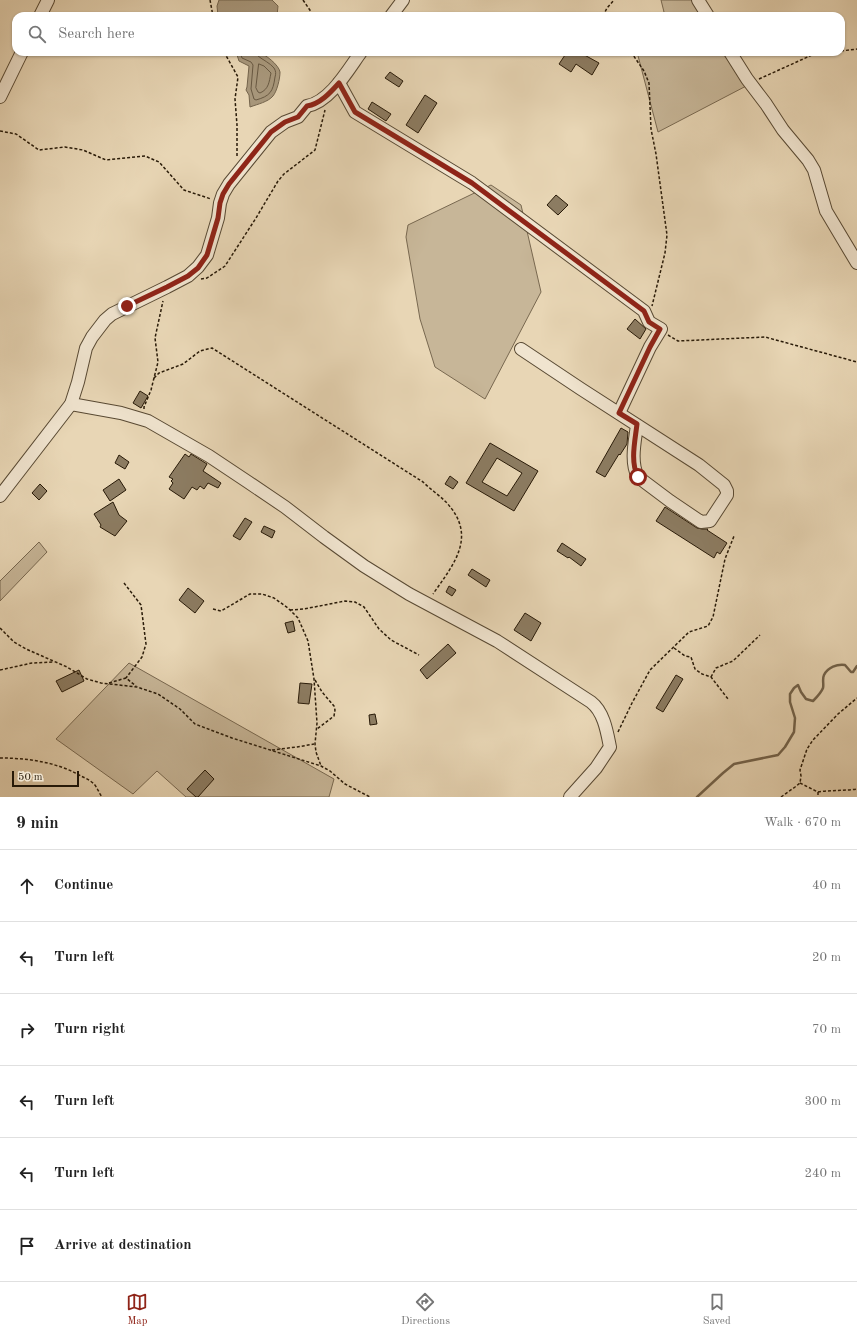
<!DOCTYPE html>
<meta charset="utf-8">
<style>
:root{--surface:#fff;--page:#f2f2f2;--text:#222;--muted:#767676;--line:#e0e0e0;--accent:#8f2418}
body{margin:0;font-family:"Old Standard TT",serif;background:var(--page);color:var(--text)}
.scale{position:absolute;left:12px;bottom:10px;width:67px;box-sizing:border-box;padding-left:4px;border:2px solid #281a08;border-top:0;font-size:11px;line-height:14px;white-space:nowrap;color:#281a08;-webkit-text-stroke:3px #f0e4cf;paint-order:stroke}
.stop{position:absolute;width:12px;height:12px;margin:-9px;border:3px solid #8f2418;border-radius:50%;background:#fff}
.stop.end{background:#8f2418;border-color:#fff;box-shadow:0 1px 4px #0008}
.list{margin:0;padding:0;list-style:none}
h2{display:flex;justify-content:space-between;align-items:center;height:52px;margin:0;padding:0 16px;font-size:17px}
h2 small{font-size:13px;font-weight:400;color:var(--muted)}
.list li{display:grid;grid-template-columns:26px 1fr auto;gap:12px;align-items:center;box-sizing:border-box;height:72px;padding:0 16px;border-top:1px solid var(--line)}
.list b{display:block;font-size:15px;white-space:nowrap}
.list em{font-size:13px;font-style:normal;color:var(--muted)}
.icon{flex:none;width:22px;height:22px;fill:none;stroke:currentColor;stroke-width:2;stroke-linecap:round;stroke-linejoin:round}
.map{position:relative;flex:none;width:857px;height:797px;overflow:hidden}
.search{position:absolute;background:var(--surface);box-shadow:0 1px 3px #0004;left:12px;right:12px;top:12px;height:44px;display:flex;align-items:center;gap:10px;box-sizing:border-box;padding:0 14px;border-radius:12px;color:var(--muted);font-size:15px}
.sheet{height:484px;background:var(--surface)}
nav{display:flex;justify-content:space-around;align-items:center;box-sizing:border-box;height:56px;border-top:1px solid var(--line);background:var(--surface);font-size:11px;color:var(--muted)}
nav a{display:grid;justify-items:center;gap:2px}
nav .on{color:var(--accent)}
.map>svg:first-child{display:block}
.green{fill:#c7b698;stroke:#786850}
.water{fill:#a7967a;stroke:#74644c}
.lines{fill:none;stroke-linecap:round;stroke-linejoin:round}
.shore{stroke:#685841;stroke-width:1}
.stream{stroke:#74644c;stroke-width:2.5}
.building{fill:#8c7c62;stroke:#281a08;fill-rule:evenodd}
.minor-casing{stroke:#584933;stroke-width:14}
.path{stroke:#281a08;stroke-width:1.5;stroke-dasharray:3 2;stroke-linecap:butt}
.minor{stroke:#f0e4cf;stroke-width:12}
.route{stroke:#8f2418;stroke-width:5}
</style>
<div class="map">
<svg width="857" height="797" viewBox="0 0 857 797">
<rect width="100%" height="100%" fill="#e8d6b5"/>
<filter id="stains"><feTurbulence type="fractalNoise" baseFrequency=".005" numOctaves="4"/><feColorMatrix values="0 0 0 0 .2 0 0 0 0 .09 0 0 0 0 .02 0 0 0 .5 -.17"/></filter>
<radialGradient id="worn" r=".72"><stop offset=".6" stop-color="#630" stop-opacity="0"/><stop offset="1" stop-color="#630" stop-opacity=".3"/></radialGradient>
<g class="green">
<path d="M661 0H698L708 16H658L664 12Z"/>
<path d="M637 52H730L750 84 658 132Z"/>
<path d="M491 185 521 205 541 292 485 399 435 367 420 319 406 237 408 225Z"/>
<path d="M39 542 47 552 0 601V581Z"/>
<path d="M129 663 334 779 329 797H186L157 771 133 794 56 739Z"/>
</g>
<g class="water">
<path d="M219 0H272L278 6 277 16H218L217 6Z"/>
<path d="M236 52C242 52 251 51 258 52 265 54 279 65 280 72 280 79 277 91 273 96 268 102 258 104 250 107L249 95 246 90 247 87 249 66 239 61Z"/>
</g>
<g class="lines">
<g class="shore">
<path d="M240 52 242 58 251 62 253 65 251 89 254 99 256 100C270 96 273 92 275 77 276 74 276 71 274 68 270 63 263 60 258 56L257 52"/>
<path d="M259 64 264 66 271 73C269 82 269 89 260 93L258 92 256 88Z"/>
</g>
<path class="stream" d="M697 797 723 773 734 764 778 755 785 747 794 732 795 718 790 702V694L794 688 798 685 801 692 806 699 813 701C817 697 821 693 823 688 824 684 822 679 824 675 828 667 837 664 845 665L851 672H853L857 666"/>
</g>
<g class="building">
<path d="M567 52H579L599 63 592 75 576 64 571 72 559 64Z"/>
<path d="M390 72 403 81 399 87 385 78Z"/>
<path d="M425 95 437 103 418 133 406 125Z"/>
<path d="M372 102 391 114 386 121 368 109Z"/>
<path d="M556 195 568 205 558 215 547 205Z"/>
<path d="M635 319 646 329 640 339 627 329Z"/>
<path d="M140 391 148 396 141 408 133 403Z"/>
<path d="M621 428 628 432 627 444 620 455 619 454 605 477 596 472Z"/>
<path d="M490 443 538 471 514 511 466 483ZM497 458 522 473 507 496 482 482Z"/>
<path d="M185 454 189 457 191 454 207 464 203 471 221 483 218 488 208 483 204 489 200 486 197 490 192 487 184 499 169 489 173 483 171 481 173 479 169 477Z"/>
<path d="M119 455 129 462 125 469 115 463Z"/>
<path d="M450 476 458 482 453 489 445 484Z"/>
<path d="M119 479 126 490 110 501 103 490Z"/>
<path d="M40 484 47 491 39 500 32 493Z"/>
<path d="M113 502 119 515 127 521 115 536 100 527 101 525 94 514Z"/>
<path d="M665 507 697 528 702 529H708L707 530 727 543 720 554 717 552 714 558 656 521Z"/>
<path d="M245 518 252 522 240 540 233 536Z"/>
<path d="M264 526 275 531 272 538 261 532Z"/>
<path d="M562 543 586 559 581 566 569 557 568 558 557 551Z"/>
<path d="M472 569 490 580 486 587 468 575Z"/>
<path d="M449 586 456 590 452 596 446 592Z"/>
<path d="M188 588 204 601 195 613 179 600Z"/>
<path d="M525 613 541 623 531 641 514 630Z"/>
<path d="M293 621 295 631 288 633 285 623Z"/>
<path d="M448 644 456 653 427 679 420 670Z"/>
<path d="M79 670 84 681 62 692 56 681Z"/>
<path d="M676 675 683 679 663 712 656 708Z"/>
<path d="M300 683 312 684 309 704 298 703Z"/>
<path d="M375 714 377 724 370 725 369 715Z"/>
<path d="M205 770 214 779 198 797H196L187 789Z"/>
</g>
<g class="lines">
<g class="minor-casing">
<g id="minor">
<path d="M698 0 708 16"/>
<path d="M40 16 48 0"/>
<path d="M391 16 403 0"/>
<path d="M730 52 747 79 766 104 783 130 808 160 814 170 826 211 857 263"/>
<path d="M339 83 355 112 472 183 644 311 649 322 661 329 650 347 619 413"/>
<path d="M0 97 22 52"/>
<path d="M521 349 581 389 699 465 724 485 727 491V495L710 521 701 522 670 501 638 477C630 462 635 441 637 425"/>
<path d="M71 404 121 413 148 421 209 456 248 482 285 507 324 537 364 566 409 594 497 641 591 702C604 712 607 732 610 747L596 768 570 797"/>
<path d="M0 496 71 404 78 382 86 348 92 337 105 320 112 314 167 287 188 276 198 267 207 255 218 218 220 203 223 194 229 184 271 132 285 122 298 117 307 106C330 102 348 70 361 52"/>
</g>
</g>
<g class="path">
<path d="M210 0 213 16"/>
<path d="M303 0 314 16"/>
<path d="M603 16 607 8 614 0"/>
<path d="M841 51 857 49"/>
<path d="M224 52 238 77 235 99 237 125V156"/>
<path d="M631 52 644 71 649 83 651 129 656 154 667 235 665 253 652 306"/>
<path d="M759 79 812 55 832 52"/>
<path d="M0 131 16 134 39 150 65 147 83 150 106 160 145 156 159 162 184 190 211 199"/>
<path d="M201 279 207 278 225 266 256 218 278 181 284 174 315 150 325 110"/>
<path d="M668 335 678 341 765 337 857 362"/>
<path d="M154 378 159 373 183 364 200 351 212 348 423 482C430 489 439 495 446 502 478 536 454 564 433 594"/>
<path d="M144 409V407L151 390 158 362 155 338 163 301"/>
<path d="M124 583 141 605 146 644 142 657 126 678"/>
<path d="M213 609 221 611 250 594H262L274 598 288 608 298 618 308 641 314 679 317 723 315 744 316 752 321 766"/>
<path d="M290 610 304 609 345 601 355 602 364 607 379 629 391 640 419 655"/>
<path d="M0 628 14 642 26 649 67 667 87 679 101 683 137 687 158 694 180 709 195 724 232 738 321 766 330 771 345 784 370 797"/>
<path d="M674 648 685 656 691 657 695 669 702 674 711 677 728 699"/>
<path d="M0 670 32 663 54 662"/>
<path d="M711 677 716 668 733 661 760 635"/>
<path d="M315 680 322 692 334 706 335 710 334 716 317 729"/>
<path d="M109 683 126 678 136 686"/>
<path d="M618 732 632 703 650 670 689 632 708 626 713 617 725 559 734 536"/>
<path d="M272 750 297 747 314 744"/>
<path d="M0 758C27 758 57 762 81 776 85 778 90 780 94 784 97 787 99 793 102 797"/>
<path d="M800 783 818 792V797"/>
<path d="M818 792C831 790 844 791 857 789"/>
<path d="M781 797 795 787 800 783 801 776 800 770 807 749 813 740 838 714 857 698"/>
</g>
<use href="#minor" class="minor"/>
</g>
<g class="lines">
<path class="route" d="M127 306 167 287 188 276 198 268 207 255 218 218 220 203 223 194 229 184 271 132 285 122 298 117 307 106C320 104 330 93 339 83L355 112 472 183 644 311 649 322 660 329 650 347 619 413 637 424C635 441 630 462 638 477"/>
</g>
<rect width="100%" height="100%" filter="url(#stains)"/>
<rect width="100%" height="100%" fill="url(#worn)"/>
</svg>
<div class="scale">50 m</div>
<div class="stop" style="left:638px;top:477px"></div>
<div class="stop end" style="left:127px;top:306px"></div>
<div class="search"><svg class="icon" aria-label="search" viewBox="0 0 24 24"><circle cx="10" cy="10" r="6"/><path d="M15 15l6 6"/></svg>Search here</div>
</div>
<section class="sheet">
<h2>9 min<small>Walk · 670 m</small></h2>
<ul class="list">
<li><svg class="icon" aria-label="ahead" viewBox="0 0 24 24"><path d="M12 20V5M6 11l6-6 6 6"/></svg><div><b>Continue</b></div><em>40 m</em></li>
<li><svg class="icon" aria-label="left" viewBox="0 0 24 24"><path d="M17 20v-9H6M10 6l-5 5 5 5"/></svg><div><b>Turn left</b></div><em>20 m</em></li>
<li><svg class="icon" aria-label="right" viewBox="0 0 24 24"><path d="M7 20v-9h11M14 6l5 5-5 5"/></svg><div><b>Turn right</b></div><em>70 m</em></li>
<li><svg class="icon" aria-label="left" viewBox="0 0 24 24"><path d="M17 20v-9H6M10 6l-5 5 5 5"/></svg><div><b>Turn left</b></div><em>300 m</em></li>
<li><svg class="icon" aria-label="left" viewBox="0 0 24 24"><path d="M17 20v-9H6M10 6l-5 5 5 5"/></svg><div><b>Turn left</b></div><em>240 m</em></li>
<li><svg class="icon" aria-label="arrive" viewBox="0 0 24 24"><path d="M6 21V4h12l-3 4 3 4H6"/></svg><div><b>Arrive at destination</b></div></li>
</ul>
</section>
<nav>
<a class="on"><svg class="icon" aria-label="map" viewBox="0 0 24 24"><path d="M3 6l6-2 6 2 6-2v14l-6 2-6-2-6 2zM9 4v14M15 6v14"/></svg>Map</a>
<a><svg class="icon" aria-label="directions" viewBox="0 0 24 24"><path d="M12 3l9 9-9 9-9-9zM9 14v-3h6M13 9l2 2-2 2"/></svg>Directions</a>
<a><svg class="icon" aria-label="saved" viewBox="0 0 24 24"><path d="M7 4h10v16l-5-4-5 4z"/></svg>Saved</a>
</nav>
